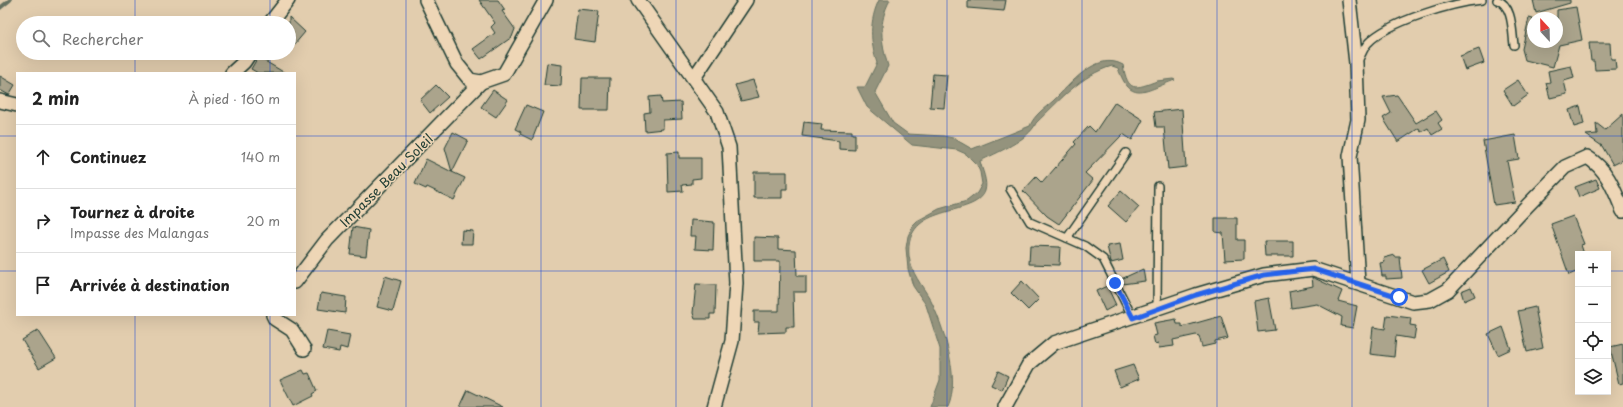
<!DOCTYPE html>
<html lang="fr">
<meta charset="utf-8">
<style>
:root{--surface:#fff;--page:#f2f2f2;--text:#222;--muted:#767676;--line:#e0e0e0}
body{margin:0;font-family:"Playpen Sans",sans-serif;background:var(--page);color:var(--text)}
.controls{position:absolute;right:12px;bottom:12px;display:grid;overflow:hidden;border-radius:0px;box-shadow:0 4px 16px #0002}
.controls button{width:36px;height:36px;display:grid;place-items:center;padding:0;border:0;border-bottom:1px solid var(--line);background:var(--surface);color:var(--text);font:20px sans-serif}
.compass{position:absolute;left:1527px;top:12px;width:36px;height:36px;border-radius:50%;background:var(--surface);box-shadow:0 4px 16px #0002;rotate:338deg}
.stop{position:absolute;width:12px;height:12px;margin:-9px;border:3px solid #2563eb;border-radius:50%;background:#fff}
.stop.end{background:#2563eb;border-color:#fff;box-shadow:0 1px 4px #0008}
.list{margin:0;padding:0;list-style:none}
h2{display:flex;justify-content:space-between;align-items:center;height:52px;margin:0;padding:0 16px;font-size:17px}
h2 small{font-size:13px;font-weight:400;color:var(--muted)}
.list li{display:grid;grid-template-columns:26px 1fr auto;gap:12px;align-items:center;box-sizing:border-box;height:64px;padding:0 16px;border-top:1px solid var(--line)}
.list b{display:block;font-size:15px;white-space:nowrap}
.list p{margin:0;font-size:13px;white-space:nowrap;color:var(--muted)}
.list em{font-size:13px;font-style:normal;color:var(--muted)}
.icon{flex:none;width:22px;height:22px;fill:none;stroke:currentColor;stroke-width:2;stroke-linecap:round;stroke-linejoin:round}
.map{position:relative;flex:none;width:1623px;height:407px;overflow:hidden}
.search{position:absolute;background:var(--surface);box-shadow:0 4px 16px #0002;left:16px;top:16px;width:280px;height:44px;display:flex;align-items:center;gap:10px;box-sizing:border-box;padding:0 14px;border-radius:22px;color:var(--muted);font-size:15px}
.panel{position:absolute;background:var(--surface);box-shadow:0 4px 16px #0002;left:16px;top:72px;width:280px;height:244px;border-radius:0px}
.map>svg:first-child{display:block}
.water{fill:#94937d;stroke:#657160}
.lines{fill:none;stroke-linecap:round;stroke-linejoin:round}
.stream{stroke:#657160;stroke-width:4}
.building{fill:#aba48c;stroke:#1f3d34}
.lane-casing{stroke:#1f3d34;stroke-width:10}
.street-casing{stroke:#1f3d34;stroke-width:16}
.lane{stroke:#eed6b6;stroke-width:7}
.street{stroke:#eed6b6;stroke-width:13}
.route{stroke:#2563eb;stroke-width:5}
.grid{fill:none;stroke:#1d4ed8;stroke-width:1;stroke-opacity:0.55}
.labels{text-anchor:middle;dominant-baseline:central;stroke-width:3;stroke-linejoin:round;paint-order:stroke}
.street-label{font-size:13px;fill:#1f3d34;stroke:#eed6b6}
</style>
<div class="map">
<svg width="1623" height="407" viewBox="0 0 1623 407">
<rect width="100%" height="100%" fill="#e2cdae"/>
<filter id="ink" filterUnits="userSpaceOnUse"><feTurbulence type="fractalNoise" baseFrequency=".025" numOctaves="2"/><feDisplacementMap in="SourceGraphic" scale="8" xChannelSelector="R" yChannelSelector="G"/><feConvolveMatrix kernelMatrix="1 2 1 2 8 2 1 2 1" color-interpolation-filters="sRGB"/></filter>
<g filter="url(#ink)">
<path class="water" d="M879 0H890C878 22 881 43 888 66L875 92 893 123 908 134 943 136 953 138 972 149 1030 126C1034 115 1045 108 1053 101 1070 85 1096 50 1123 65 1128 93 1135 89 1157 81 1162 80 1168 80 1173 79L1175 80C1146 90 1131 106 1118 68L1112 66C1081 75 1059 101 1036 123 1029 140 996 153 980 161 982 170 988 181 985 191 975 219 904 201 909 256 911 273 922 285 930 299 943 325 961 379 948 407H930L940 380V349L926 305 913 286 908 269 906 248 908 236 913 225 917 221 939 209 967 201 977 193 982 184 980 172 977 165 966 154 957 150 912 145 867 107 857 87H865L877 63C870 42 869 21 879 0Z"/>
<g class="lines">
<path class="stream" d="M0 8 10 0"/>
</g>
<g class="building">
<path d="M479 0H498L505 10 502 11 515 29 512 37 481 59 473 49 495 33 491 27 495 23Z"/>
<path d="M968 0H1006L1004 11 968 8Z"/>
<path d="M1533 0H1570V3L1536 13Z"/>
<path d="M1576 7 1582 40 1559 45 1553 67 1525 60 1522 49 1529 18 1533 19V42H1557V10Z"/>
<path d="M578 9 599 11 595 42 574 39Z"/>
<path d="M289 17 305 32 289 51Z"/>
<path d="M1589 43H1610L1611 59H1615L1616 69 1595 70 1594 61H1591Z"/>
<path d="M1479 49 1484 63 1465 70 1460 56Z"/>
<path d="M258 57 285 73H258L251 69Z"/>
<path d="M547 63 562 65 561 86 544 85Z"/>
<path d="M1571 66 1574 78 1564 81 1567 94 1550 98 1546 83 1550 82 1548 71Z"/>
<path d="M933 74 947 75 944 108 930 107Z"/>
<path d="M0 76 15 85 9 95 0 90Z"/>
<path d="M582 78H610L609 110H581Z"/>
<path d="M753 80 759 97 741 101 735 85Z"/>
<path d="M1518 80 1528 95 1513 106 1503 90Z"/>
<path d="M436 85 448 97 430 113 420 100Z"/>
<path d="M493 90 508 100 496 117 481 107Z"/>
<path d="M1397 95 1416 123 1436 111 1442 120 1438 123 1442 129 1432 135 1428 128 1421 132 1419 128 1398 142 1383 118 1391 113 1383 97Z"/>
<path d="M661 96 662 103 681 102 682 119 663 120V129L645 131 644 113 650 112 649 97Z"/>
<path d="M1115 102 1143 120 1132 140 1123 134 1085 173 1093 180 1059 224 1047 216 1023 191 1036 177 1042 183 1076 144 1074 142 1089 126 1095 132Z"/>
<path d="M526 105 543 112 532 140 520 134 521 132 515 129Z"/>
<path d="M1580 106 1584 124 1574 127 1569 110Z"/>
<path d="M1182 109 1186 167 1168 169 1164 127H1156L1154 112Z"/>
<path d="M1623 114V160L1613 165 1602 146 1586 135 1597 134 1596 123 1605 130Z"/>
<path d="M804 122 822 124 821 130 852 131V134H855V150L839 149V141L802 136Z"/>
<path d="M453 132 468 140 452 172 465 178 454 200 427 187 426 189 415 184 426 159 452 172 445 148Z"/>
<path d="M1515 135 1519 159 1507 161 1515 202 1494 205 1483 141Z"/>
<path d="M679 152V158H701V178L692 179V184L682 185 683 191 668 192 667 153Z"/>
<path d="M754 172H787V189H782V198H754Z"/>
<path d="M1596 179 1600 188 1579 197 1575 187Z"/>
<path d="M1121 191 1139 207 1126 222 1108 206Z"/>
<path d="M1573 216 1584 244 1581 245 1584 254H1578V271L1569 275 1551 224Z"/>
<path d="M1215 218H1237V240H1244V259L1225 260 1223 233 1215 232Z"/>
<path d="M691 220 714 222 713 250 695 249 696 236H690Z"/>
<path d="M353 227 369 230 366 256 350 254Z"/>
<path d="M462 230 473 231 472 244H461Z"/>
<path d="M754 237 778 238V249L796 250 797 276H806V292H793L794 327H786V332L758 333 759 322H754V311H779L780 261H754Z"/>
<path d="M1264 241H1293V256H1265Z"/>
<path d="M1120 244 1123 260 1111 263 1107 246Z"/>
<path d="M1030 246 1060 247 1059 265 1029 264Z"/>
<path d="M1395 255V257H1400L1402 278 1386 279V276H1382L1380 263 1385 262 1384 258Z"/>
<path d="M1443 259 1449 272 1429 283 1422 270Z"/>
<path d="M1143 269 1145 281 1122 284 1119 280Z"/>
<path d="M385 276 401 281 393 311 377 307Z"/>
<path d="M1312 277 1342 291 1338 301 1357 306 1353 328 1341 326 1342 317 1317 304 1291 308 1289 291 1313 286Z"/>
<path d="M1022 281 1039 299 1028 310 1011 293Z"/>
<path d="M696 284 716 285 715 314H710V319H695L693 313Z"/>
<path d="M1107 286 1116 305 1105 311 1096 291Z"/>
<path d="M1471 287 1475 296 1464 301 1461 291Z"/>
<path d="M321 293 346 297 345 313 318 309Z"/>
<path d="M1269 298 1275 330 1258 332 1254 301Z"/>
<path d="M1535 307 1543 348 1527 352 1518 311Z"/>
<path d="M1387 315 1411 318 1410 325 1416 326 1414 339 1396 336 1394 357 1370 354 1373 327 1385 329Z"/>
<path d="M1221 316 1228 338 1215 341V344L1202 347 1199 336 1196 335 1173 340 1174 346 1159 348 1158 343 1155 344 1153 336 1157 335 1154 323 1176 319 1177 324H1182V327Z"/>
<path d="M1503 327 1511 349 1498 355 1488 334Z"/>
<path d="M38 330 56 358 39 368 22 340Z"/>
<path d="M327 331 350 335 347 349 340 347 339 352 323 349Z"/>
<path d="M1623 344V383L1619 384 1610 347Z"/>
<path d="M1133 365 1139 379 1120 387 1114 371Z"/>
<path d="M303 370 305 374 309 373 317 391 312 394 313 396 293 406 280 380Z"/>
<path d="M998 371 1008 376 1002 390 991 385Z"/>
<path d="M468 390 503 407H460Z"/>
</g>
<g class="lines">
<g class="lane-casing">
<g id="lane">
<path d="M1497 0C1513 5 1512 31 1514 45"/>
<path d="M1358 61C1361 56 1364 47 1368 43 1389 21 1452 3 1482 0"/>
<path d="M1010 189 1030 222 1085 246 1103 259 1133 318"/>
<path d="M1067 238 1126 153"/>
<path d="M1157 309 1158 186"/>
</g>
</g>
<g class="street-casing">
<g id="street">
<path d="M426 0 457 64 470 80 481 82 504 74 546 0"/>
<path d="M638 0 717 112 729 147 736 283 732 341 714 407"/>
<path d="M1349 0 1356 63 1358 120 1350 156 1358 283"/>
<path d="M270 23 288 0"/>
<path d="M232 73 244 62 250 53"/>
<path d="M694 78 746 0"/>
<path d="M0 101 17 105"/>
<path d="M295 282 327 240 481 82"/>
<path d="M273 315 275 319 292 330 304 349"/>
<path d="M1005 407 1029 364 1054 343 1196 295 1264 275 1313 269 1413 302 1430 300 1448 290 1527 206 1565 167 1587 157C1607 169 1614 189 1623 211"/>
</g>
</g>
<use href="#lane" class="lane"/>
<use href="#street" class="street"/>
</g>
</g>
<g class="lines" filter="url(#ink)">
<path class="route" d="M1115 283 1133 318 1196 295 1264 275 1313 269 1399 297"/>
</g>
<path class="grid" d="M135 0V23M270 0V23M406 0V407M541 0V407M676 0V407M812 0V407M947 0V407M1082 0V407M1217 0V407M1352 0V407M1488 0V407M135 53V73M270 53V73M0 136H17M295 136H1623M0 271H17M295 271H1578M1608 271H1623M135 315V407M270 315V407"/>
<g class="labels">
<g class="street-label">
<text transform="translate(386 180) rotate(-45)">Impasse Beau Soleil</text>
</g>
</g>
</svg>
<div class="controls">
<button>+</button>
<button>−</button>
<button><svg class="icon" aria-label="locate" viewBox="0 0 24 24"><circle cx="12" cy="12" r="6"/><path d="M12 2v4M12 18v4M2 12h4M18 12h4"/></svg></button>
<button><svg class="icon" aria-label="layers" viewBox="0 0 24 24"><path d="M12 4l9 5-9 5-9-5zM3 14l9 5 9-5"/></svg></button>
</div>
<svg class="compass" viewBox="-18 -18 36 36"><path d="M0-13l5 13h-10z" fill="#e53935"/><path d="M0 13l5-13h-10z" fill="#767676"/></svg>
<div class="stop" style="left:1399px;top:297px"></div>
<div class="stop end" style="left:1115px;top:283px"></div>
<div class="search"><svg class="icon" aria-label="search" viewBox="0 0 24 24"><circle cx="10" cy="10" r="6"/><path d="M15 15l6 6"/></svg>Rechercher</div>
<section class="panel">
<h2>2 min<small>À pied · 160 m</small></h2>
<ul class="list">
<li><svg class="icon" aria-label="ahead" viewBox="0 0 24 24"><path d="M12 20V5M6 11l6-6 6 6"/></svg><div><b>Continuez</b></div><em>140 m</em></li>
<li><svg class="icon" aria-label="right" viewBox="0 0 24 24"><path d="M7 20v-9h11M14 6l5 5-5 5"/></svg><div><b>Tournez à droite</b><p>Impasse des Malangas</p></div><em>20 m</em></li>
<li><svg class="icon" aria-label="arrive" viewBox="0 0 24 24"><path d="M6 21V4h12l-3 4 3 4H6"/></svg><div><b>Arrivée à destination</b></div></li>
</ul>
</section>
</div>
